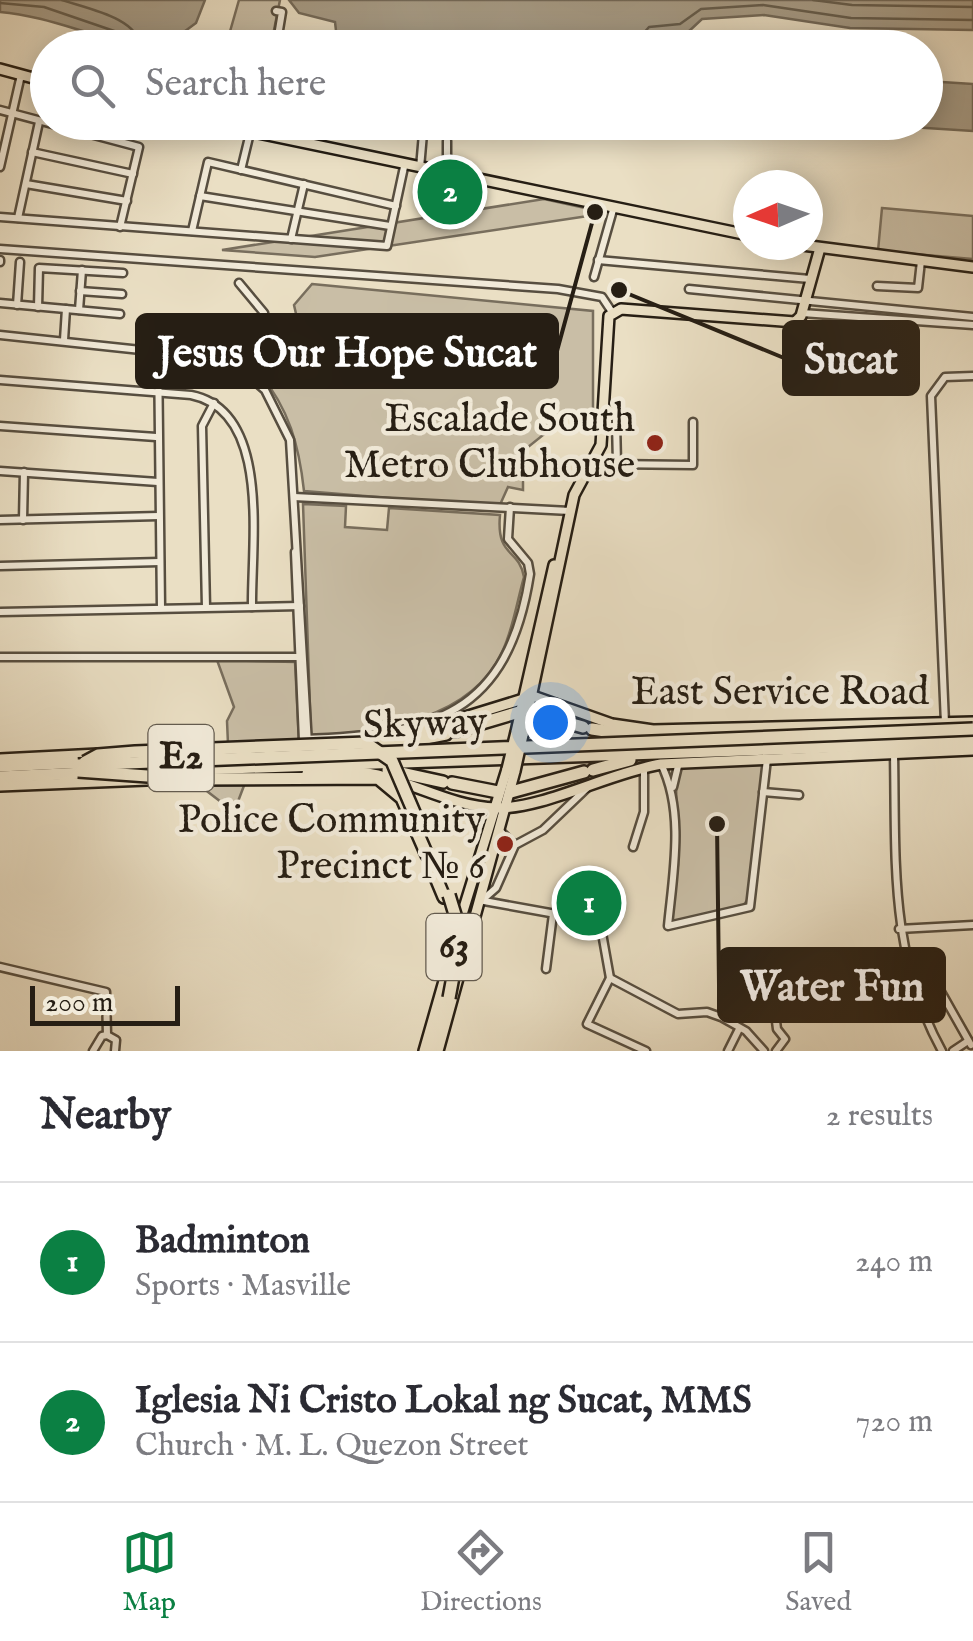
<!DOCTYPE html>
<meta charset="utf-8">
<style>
:root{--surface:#fff;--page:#f7f7f7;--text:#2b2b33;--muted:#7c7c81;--line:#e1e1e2;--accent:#0b8043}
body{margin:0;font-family:"IM FELL English",serif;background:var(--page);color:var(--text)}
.compass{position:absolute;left:733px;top:170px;width:90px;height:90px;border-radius:50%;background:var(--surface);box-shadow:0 5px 25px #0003;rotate:268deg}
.scale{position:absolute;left:30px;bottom:25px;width:150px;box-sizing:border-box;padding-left:10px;border:5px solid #261e14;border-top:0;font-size:28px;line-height:35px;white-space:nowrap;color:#261e14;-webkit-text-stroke:8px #f1ead9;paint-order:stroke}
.you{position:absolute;left:550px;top:722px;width:35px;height:35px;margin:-25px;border:8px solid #fff;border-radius:50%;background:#1a73e8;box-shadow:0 0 0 15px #1a73e833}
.badge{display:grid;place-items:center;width:65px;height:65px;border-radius:50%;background:var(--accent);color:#fff;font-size:32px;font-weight:700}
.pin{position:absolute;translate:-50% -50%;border:5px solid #fff;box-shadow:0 2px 10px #0006}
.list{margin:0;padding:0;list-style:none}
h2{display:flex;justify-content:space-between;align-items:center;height:130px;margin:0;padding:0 40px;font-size:42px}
h2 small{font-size:32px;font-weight:400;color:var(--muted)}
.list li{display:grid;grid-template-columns:65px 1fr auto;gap:30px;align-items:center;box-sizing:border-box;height:160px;padding:0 40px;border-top:2px solid var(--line)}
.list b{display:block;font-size:38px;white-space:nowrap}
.list p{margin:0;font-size:32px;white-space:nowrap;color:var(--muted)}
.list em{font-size:32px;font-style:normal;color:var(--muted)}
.icon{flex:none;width:55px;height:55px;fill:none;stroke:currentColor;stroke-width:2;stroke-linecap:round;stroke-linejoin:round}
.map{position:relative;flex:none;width:973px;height:1051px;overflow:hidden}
.search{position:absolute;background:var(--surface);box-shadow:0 5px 25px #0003;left:30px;right:30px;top:30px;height:110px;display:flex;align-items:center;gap:25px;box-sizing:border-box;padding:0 35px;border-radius:55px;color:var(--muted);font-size:38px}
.sheet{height:450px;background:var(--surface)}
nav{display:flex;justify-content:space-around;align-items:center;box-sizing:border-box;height:140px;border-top:2px solid var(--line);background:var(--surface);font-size:28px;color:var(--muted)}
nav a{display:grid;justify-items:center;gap:5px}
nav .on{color:var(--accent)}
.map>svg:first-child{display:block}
.green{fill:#c9bea6;stroke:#786e5d;stroke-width:2.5}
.water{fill:#a79d88;stroke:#736a5a;stroke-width:2.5}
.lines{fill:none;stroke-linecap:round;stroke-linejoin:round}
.shore{stroke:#665e4e;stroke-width:2.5}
.highway-tunnel{stroke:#c3b8a1;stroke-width:11;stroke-dasharray:11 5.5;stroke-linecap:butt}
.minor-casing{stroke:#574e40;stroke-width:11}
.major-casing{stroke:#261e14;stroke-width:14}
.highway-casing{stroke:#261e14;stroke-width:16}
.minor{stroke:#f1ead9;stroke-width:6}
.major{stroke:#eadfc4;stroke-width:9}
.highway{stroke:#eadfc4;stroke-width:11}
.major-bridge-casing{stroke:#261e14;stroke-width:14;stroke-linecap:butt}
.highway-bridge-casing{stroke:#261e14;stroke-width:16;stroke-linecap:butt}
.major-bridge{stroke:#eadfc4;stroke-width:9}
.highway-bridge{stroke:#eadfc4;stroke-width:11}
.poi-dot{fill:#8f2418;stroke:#f1ead9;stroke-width:4}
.labels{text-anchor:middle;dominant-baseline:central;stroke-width:9;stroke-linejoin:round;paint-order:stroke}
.shield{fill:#f1ead9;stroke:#635b4f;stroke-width:2.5}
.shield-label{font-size:38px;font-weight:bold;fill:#261e14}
.poi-label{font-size:40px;fill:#261e14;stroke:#f1ead9;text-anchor:end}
.street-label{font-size:40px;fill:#261e14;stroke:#f1ead9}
.leader{fill:none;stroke:#261e14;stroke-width:4}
.callout-dot{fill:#261e14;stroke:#f1ead9;stroke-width:4}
.callout{fill:#261e14;stroke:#261e14;stroke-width:4}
.callout-label{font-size:42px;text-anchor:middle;font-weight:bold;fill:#fff}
</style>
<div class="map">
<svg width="973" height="1051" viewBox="0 0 973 1051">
<rect width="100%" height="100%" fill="#eadfc4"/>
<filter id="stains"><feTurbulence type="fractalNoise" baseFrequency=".002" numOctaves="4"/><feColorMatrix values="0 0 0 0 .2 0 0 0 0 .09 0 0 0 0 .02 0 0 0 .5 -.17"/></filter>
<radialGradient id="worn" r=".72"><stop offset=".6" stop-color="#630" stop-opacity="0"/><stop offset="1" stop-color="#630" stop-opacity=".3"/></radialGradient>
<g class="green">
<path d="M239 0H280L271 45 229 35Z"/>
<path d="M544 199 608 213 315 257 222 250Z"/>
<path d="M882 208 973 216V259L878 251Z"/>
<path d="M312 284 593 311V429L568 415 523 451V490L508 487 499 507 304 491C299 445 289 409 260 374L275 348 300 331 294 305Z"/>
<path d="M303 504 346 506 345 527 387 530 389 508 500 515C496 558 519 548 524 577 517 601 513 630 502 652 469 723 378 730 311 737Z"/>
<path d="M217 660 295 662 299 742 228 744 227 721 234 707Z"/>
<path d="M765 762 748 899 743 906 671 922 678 865 676 783 682 763Z"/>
<path d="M245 783 234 812 199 785Z"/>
</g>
<g class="water">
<path d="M0 0H205L196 23 173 40 172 48C111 48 60 17 0 12Z"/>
<path d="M289 0H973V30L850 28 764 15 702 19 686 34 654 35 655 47 338 48 335 22 299 13Z"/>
<path d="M926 81 973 84V131L848 123 926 122Z"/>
</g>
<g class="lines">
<g class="shore">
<path d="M62 0C89 9 139 18 141 48"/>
<path d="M813 0 852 5 973 7"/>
<path d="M0 3 44 7 120 33 128 48"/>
<path d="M643 48 642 35 649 27 680 24 701 9 763 5 851 18 973 20"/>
</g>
<path class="highway-tunnel" d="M433 853 440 871"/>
<g class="minor-casing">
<g id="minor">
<path d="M278 35 301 41"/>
<path d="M237 48 240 38 277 42 282 12 276 11"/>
<path d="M0 110 139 147 120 227"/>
<path d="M32 152 133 174"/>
<path d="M0 167 21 75"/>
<path d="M420 168 424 122"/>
<path d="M241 170 250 133"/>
<path d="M447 174V141"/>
<path d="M26 184 127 201"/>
<path d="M200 196 390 226"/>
<path d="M0 217 387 246 404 167"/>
<path d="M18 218 39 122"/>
<path d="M192 231 208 162 396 206"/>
<path d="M291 239 304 184"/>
<path d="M0 249 558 289 602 297 612 312"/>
<path d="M598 260 810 279"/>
<path d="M0 262V260"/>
<path d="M594 277 613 210"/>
<path d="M877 286 918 288 921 261"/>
<path d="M689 289 973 317"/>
<path d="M80 291 122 294"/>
<path d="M0 303 120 314"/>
<path d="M17 305 20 262"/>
<path d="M38 307 39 268 123 273"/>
<path d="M79 310 82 270"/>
<path d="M802 313 973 325"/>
<path d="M0 335 216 358 243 371 265 390 290 440 308 744"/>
<path d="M64 340 66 309"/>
<path d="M158 350 161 608"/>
<path d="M230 363 264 313 239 283"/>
<path d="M0 380 191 395C272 411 251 544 252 607"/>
<path d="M616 421 617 464"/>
<path d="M0 426 156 437"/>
<path d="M595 457 608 464 693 465V422"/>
<path d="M0 471 158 482"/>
<path d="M294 497 570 511"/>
<path d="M0 520 159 516"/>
<path d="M23 520 24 472"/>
<path d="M295 552 303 740"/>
<path d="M0 566 160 562"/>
<path d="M206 607 202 426 214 403"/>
<path d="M0 612 300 606"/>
<path d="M0 657H302"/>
<path d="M945 723 931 396 945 377 973 376"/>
<path d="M303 739C433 735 508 715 530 574L528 563 508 539 510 507"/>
<path d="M894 754C896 861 889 955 942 1051"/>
<path d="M661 764C685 812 673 874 668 926L750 907 767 759"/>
<path d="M673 787 679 762"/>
<path d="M763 792 799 795"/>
<path d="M499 830 515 845"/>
<path d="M633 847 644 812V767"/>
<path d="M484 901 600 922 610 978 587 1024 646 1051"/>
<path d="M480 902 496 888 515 845 543 830 588 787"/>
<path d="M899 929 973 925"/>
<path d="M0 967 106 992 107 1035 116 1040 115 1051"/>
<path d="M546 969 553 914"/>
<path d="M932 976 971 1045"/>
<path d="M610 978 678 1014 707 1012 721 1017 746 1031 764 1051"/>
<path d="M772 989 777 1029 785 1039 776 1051"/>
<path d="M760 991 795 982"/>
<path d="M93 1051 102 1036 107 1035"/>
<path d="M728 1051 739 1029"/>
<path d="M953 1051 968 1041"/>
</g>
</g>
<g class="major-casing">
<g id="major">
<path d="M0 69 48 82"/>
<path d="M205 122 748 235"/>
<path d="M802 245 973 267"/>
<path d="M516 732 554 565"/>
<path d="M523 735 574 495 601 445 609 316 621 309 795 322 801 316 820 248"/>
<path d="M364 742 400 737 533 696 612 724 653 730 973 722"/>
<path d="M0 759 98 754"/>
<path d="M307 773C333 772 360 769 385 777 421 787 458 807 496 808 544 809 608 773 661 764L973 750"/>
<path d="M0 786 147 780"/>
<path d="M459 924 507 769"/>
<path d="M424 1051 452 953"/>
<path d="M438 1051 515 771"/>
</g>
</g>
<g class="highway-casing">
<g id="highway">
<path d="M529 712 583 727"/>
<path d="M592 729 652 738"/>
<path d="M455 731 519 712"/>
<path d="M370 749 446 734"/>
<path d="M0 766 84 762"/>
<path d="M388 770 443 782"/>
<path d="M593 770 630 760"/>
<path d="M143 771 973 742"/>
<path d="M0 777 84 773"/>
<path d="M189 779 378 778 402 798 427 855"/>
<path d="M452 783 498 792"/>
<path d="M511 792 584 772"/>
<path d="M434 873 444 897"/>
<path d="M430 1051 446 998"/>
</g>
</g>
<use href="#minor" class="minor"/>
<use href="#major" class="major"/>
<use href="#highway" class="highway"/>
<g class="major-bridge-casing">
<g id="major-bridge">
<path d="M507 769 516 732"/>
<path d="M515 771 523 735"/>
</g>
</g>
<g class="highway-bridge-casing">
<g id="highway-bridge">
<path d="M85 762 98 755 135 752 366 743 392 761 416 817"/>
<path d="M78 765 973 729"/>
<path d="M78 771 189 779"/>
<path d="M449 895 461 934 449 998"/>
</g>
</g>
<use href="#major-bridge" class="major-bridge"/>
<use href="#highway-bridge" class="highway-bridge"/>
</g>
<g class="poi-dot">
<circle cx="655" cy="443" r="10"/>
<circle cx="505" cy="844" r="10"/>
</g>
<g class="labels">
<g class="shield">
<rect x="148.5" y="725" width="65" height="66" rx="8"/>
<rect x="426.5" y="914" width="55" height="66" rx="8"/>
</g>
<g class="shield-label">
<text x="181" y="758">E2</text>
<text x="454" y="947">63</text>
</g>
<g class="poi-label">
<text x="635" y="420">Escalade South<tspan x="635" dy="46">Metro Clubhouse</tspan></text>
<text x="485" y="821">Police Community<tspan x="485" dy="46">Precinct № 6</tspan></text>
</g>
<g class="street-label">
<text x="780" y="693">East Service Road</text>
<text transform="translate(425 725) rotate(-2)">Skyway</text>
</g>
</g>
<path class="leader" d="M595 212L557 351M619 290L784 358M717 824L719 985"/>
<g class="callout-dot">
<circle cx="595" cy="212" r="10"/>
<circle cx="619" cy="290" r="10"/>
<circle cx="717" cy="824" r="10"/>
</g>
<g class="callout">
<rect x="137" y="315" width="420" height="72" rx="10"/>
<rect x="784" y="322" width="134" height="72" rx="10"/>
<rect x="719" y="949" width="225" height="72" rx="10"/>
</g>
<g class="callout-label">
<text x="347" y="366">Jesus Our Hope Sucat</text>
<text x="851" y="373">Sucat</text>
<text x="832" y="1000">Water Fun</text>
</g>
<rect width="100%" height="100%" filter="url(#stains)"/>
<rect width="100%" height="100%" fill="url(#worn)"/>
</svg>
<svg class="compass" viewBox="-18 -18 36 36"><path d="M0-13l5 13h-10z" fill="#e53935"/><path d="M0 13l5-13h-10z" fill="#7c7c81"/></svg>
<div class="scale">200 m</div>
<div class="you"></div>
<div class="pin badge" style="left:589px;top:903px">1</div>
<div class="pin badge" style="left:450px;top:192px">2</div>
<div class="search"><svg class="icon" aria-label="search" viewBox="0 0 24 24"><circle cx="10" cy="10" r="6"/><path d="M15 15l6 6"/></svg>Search here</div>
</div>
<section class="sheet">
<h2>Nearby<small>2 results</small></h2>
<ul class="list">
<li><span class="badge">1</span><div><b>Badminton</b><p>Sports · Masville</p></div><em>240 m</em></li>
<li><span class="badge">2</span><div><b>Iglesia Ni Cristo Lokal ng Sucat, MMS</b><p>Church · M. L. Quezon Street</p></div><em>720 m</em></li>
</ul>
</section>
<nav>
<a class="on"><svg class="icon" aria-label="map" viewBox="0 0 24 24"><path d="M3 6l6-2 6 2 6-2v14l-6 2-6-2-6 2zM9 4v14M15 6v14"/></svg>Map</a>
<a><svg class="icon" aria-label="directions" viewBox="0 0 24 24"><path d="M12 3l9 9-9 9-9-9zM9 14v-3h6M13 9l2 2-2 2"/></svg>Directions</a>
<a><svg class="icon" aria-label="saved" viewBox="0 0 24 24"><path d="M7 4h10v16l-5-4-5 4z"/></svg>Saved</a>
</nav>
